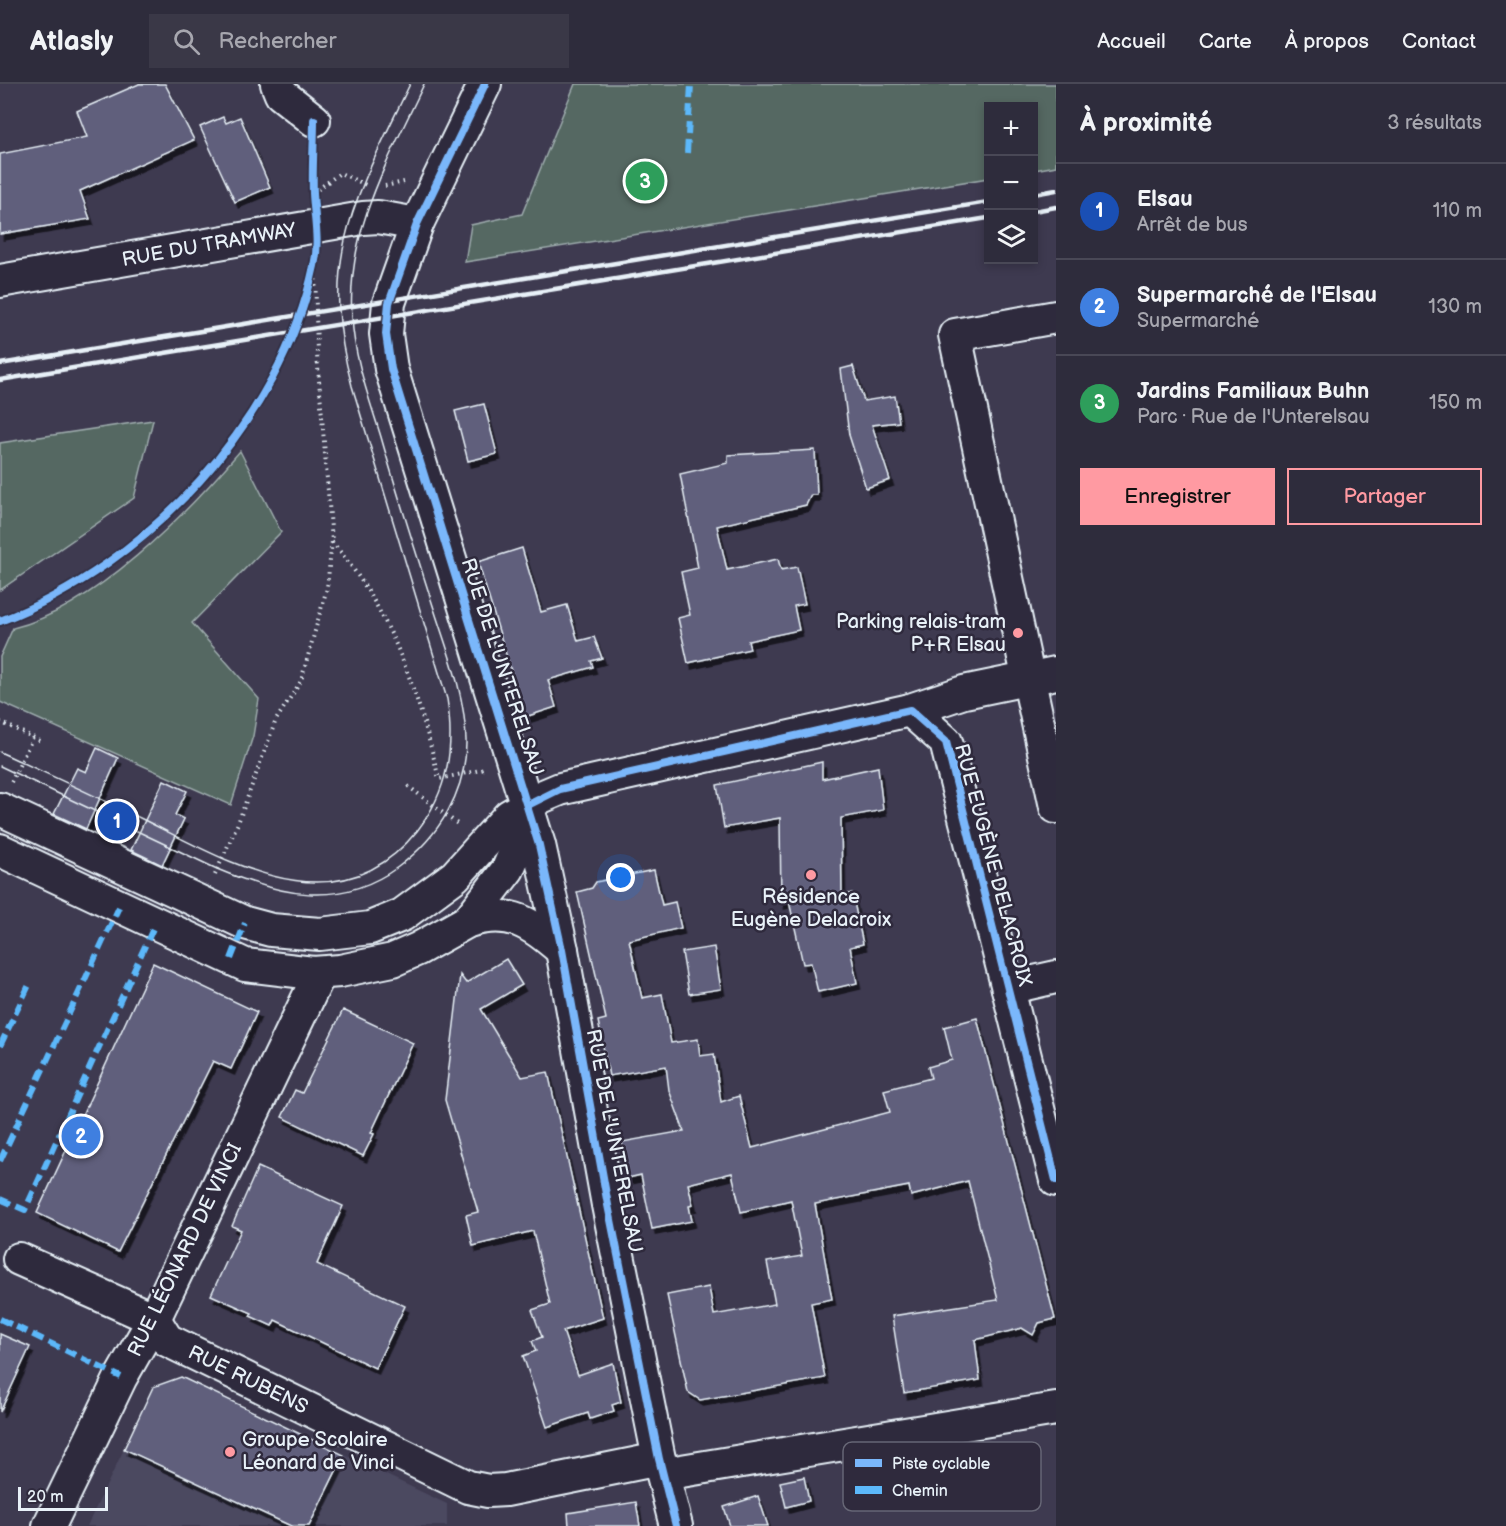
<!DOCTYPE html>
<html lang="fr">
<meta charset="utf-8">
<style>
:root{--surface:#2e2c3c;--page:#3a3847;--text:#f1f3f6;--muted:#a7a7af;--line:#494856;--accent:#ff9aa2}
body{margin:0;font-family:"Balsamiq Sans",sans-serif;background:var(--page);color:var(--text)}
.controls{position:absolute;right:18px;top:18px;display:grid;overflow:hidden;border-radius:0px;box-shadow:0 3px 9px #0003}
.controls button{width:54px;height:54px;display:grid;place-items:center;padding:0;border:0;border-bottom:2px solid var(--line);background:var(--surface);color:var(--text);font:30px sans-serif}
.scale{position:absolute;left:18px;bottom:15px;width:90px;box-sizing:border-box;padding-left:6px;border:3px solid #e8f1f8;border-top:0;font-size:16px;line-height:21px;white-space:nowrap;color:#e8f1f8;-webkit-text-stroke:4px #2f2a3d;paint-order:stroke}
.you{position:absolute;left:621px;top:794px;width:21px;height:21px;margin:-15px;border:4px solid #fff;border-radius:50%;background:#1a73e8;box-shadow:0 0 0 9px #1a73e833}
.badge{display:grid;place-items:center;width:39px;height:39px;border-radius:50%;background:var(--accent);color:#fff;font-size:20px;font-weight:700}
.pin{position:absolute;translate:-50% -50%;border:3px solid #fff;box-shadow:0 2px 6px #0006}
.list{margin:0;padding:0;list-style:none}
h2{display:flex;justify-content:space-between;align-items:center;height:78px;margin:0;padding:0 24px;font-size:26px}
h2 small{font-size:20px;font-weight:400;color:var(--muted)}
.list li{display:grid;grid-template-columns:39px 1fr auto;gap:18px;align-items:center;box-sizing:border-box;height:96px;padding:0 24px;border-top:2px solid var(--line)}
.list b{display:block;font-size:22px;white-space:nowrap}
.list p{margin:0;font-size:20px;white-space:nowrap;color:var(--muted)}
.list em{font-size:20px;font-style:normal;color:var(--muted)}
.actions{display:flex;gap:12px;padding:18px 24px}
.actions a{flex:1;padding:14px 0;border:2px solid var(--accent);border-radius:0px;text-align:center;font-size:21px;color:var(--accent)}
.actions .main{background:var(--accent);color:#111}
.icon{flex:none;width:33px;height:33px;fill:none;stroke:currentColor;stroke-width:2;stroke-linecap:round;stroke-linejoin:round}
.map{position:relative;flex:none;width:1056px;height:1442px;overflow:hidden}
header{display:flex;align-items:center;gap:36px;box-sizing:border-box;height:84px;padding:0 30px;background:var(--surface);border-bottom:2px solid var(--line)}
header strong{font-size:28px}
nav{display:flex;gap:33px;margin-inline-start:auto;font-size:21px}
.search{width:420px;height:54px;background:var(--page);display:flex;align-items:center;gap:15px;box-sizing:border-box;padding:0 21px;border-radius:0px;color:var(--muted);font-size:22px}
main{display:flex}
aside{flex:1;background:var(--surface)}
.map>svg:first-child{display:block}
.built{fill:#4b4860}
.green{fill:#546862;stroke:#9eacad;stroke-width:1.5}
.building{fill:#605f7c;stroke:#e8f1f8;stroke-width:1.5;filter:url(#shadow)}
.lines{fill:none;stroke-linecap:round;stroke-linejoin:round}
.minor-casing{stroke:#e8f1f8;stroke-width:36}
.path{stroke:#e8f1f8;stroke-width:4;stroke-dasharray:1.5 4.5;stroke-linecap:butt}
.minor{stroke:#2f2a3d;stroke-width:32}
.tram{stroke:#e8f1f8;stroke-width:1.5}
.rail{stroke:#e8f1f8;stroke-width:4.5}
.quiet{stroke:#5cb8fa;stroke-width:6;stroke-dasharray:12 6;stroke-linecap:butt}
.cycleway-casing{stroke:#2f2a3d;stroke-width:11}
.cycleway{stroke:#7ab7fb;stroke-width:8}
.poi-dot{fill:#ff9aa2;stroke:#2f2a3d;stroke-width:2}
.labels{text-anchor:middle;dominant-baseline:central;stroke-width:5;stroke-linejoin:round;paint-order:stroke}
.street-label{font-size:20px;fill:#e8f1f8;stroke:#2f2a3d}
.poi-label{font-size:20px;fill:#e8f1f8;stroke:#2f2a3d;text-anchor:end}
.key{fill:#2f2a3d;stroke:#666675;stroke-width:1.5}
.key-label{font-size:16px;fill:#e8f1f8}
</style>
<header>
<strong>Atlasly</strong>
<div class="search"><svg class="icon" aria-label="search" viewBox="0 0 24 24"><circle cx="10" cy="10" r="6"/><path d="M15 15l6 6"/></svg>Rechercher</div>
<nav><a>Accueil</a><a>Carte</a><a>À propos</a><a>Contact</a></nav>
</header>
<main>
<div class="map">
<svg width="1056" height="1442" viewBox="0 0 1056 1442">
<defs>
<filter id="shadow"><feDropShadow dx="3.5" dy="6" stdDeviation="0" flood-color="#0009"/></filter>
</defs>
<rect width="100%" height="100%" fill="#3e3a50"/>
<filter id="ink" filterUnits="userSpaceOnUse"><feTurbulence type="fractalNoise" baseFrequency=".0167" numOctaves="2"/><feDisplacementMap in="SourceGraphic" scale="12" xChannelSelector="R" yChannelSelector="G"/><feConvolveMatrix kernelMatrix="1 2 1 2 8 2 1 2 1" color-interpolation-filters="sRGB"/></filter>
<g filter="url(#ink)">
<path class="built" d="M181 1293 447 1420V1442H87L124 1365Z"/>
<g class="green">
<path d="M575 0H1056V82L1034 86V22H988V94L465 178 471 141 522 130Z"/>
<path d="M153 336 134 414 0 506V359Z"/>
<path d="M240 367 281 448 192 539 259 615 253 652 231 721 0 618V573L13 544C94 525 187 429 240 367Z"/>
</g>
<g class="building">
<path d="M139 0H165L194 56 80 107 90 135 0 150V70L87 53 77 27Z"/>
<path d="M223 33 226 39 240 33 270 103 235 118 200 43Z"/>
<path d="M853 282 864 317 895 312 899 338 872 341 890 396 866 404 849 351 841 285Z"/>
<path d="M484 320 497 370 468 377 455 327Z"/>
<path d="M815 366 817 411H811L806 421 717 442 727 486 778 475 781 486 797 483 805 520 794 522 799 546 748 557 750 565 688 579 678 534 690 531 681 488 698 484 680 390 728 379V371Z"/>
<path d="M522 464 541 528 567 521 578 557 594 553 602 574 591 577 593 583 548 596 556 623 525 633 478 478Z"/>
<path d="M97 664 118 674 86 745 54 730 77 684 86 688Z"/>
<path d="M822 678V695L878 683 883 726 841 734 842 812 852 809 863 860 850 863 857 899 818 908 811 879 803 880 789 817 781 819 780 734 724 744 717 701Z"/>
<path d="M164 696 187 707 175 731 184 735 162 781 131 766Z"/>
<path d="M654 786 662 821 675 818 681 844 629 856 642 914 662 910 671 959 698 955 700 972 714 970 721 1018 739 1012 752 1064 890 1028 884 1006 931 994 928 983 952 976 944 943 977 934 1055 1235 1039 1239 1033 1251 1022 1244 975 1256 980 1296 904 1309 892 1232 998 1216 968 1097 911 1112 909 1102 815 1120 832 1215 811 1219 825 1294 700 1316 688 1308 667 1211 709 1203 714 1231 775 1220 767 1178 802 1172 791 1116 741 1128 732 1089 688 1100 693 1121 689 1122 692 1137 652 1145 641 1091 628 1094 622 1058 684 1047 669 1006 666 982 609 992 598 937 606 935 577 808 592 804 596 798Z"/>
<path d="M714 863 721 905 689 910 682 868Z"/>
<path d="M506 875 522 901 481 925 522 993 548 988 603 1234 563 1247 578 1291 613 1279 621 1318 612 1321 614 1327 590 1335 588 1329 547 1343 523 1272 536 1267 532 1257 542 1253 532 1226 550 1220 533 1147 473 1162 466 1131 478 1128 445 1016 460 891 466 899Z"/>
<path d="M153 879 257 928 231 985 213 977 118 1168 37 1129Z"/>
<path d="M343 926 413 959 371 1049 374 1050 363 1072 282 1033 295 1006 302 1009Z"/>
<path d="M258 1083 343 1122 317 1180 405 1222 375 1284 275 1236 272 1242 250 1232 252 1229 211 1211 241 1146 232 1142Z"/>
<path d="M0 1250 30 1263 0 1328Z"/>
<path d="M181 1293 344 1371 309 1442H291L124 1365 153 1303Z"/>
<path d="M971 1357 928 1413 908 1394Z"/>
<path d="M804 1393 809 1417 786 1423 780 1398Z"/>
<path d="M758 1412 768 1442H730L724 1423Z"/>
<path d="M636 1418 640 1442H569L568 1429Z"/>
</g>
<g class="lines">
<g class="minor-casing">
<g id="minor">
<path d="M277 0 281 10 314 36"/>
<path d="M485 0 417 140 389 219 386 250 391 285 539 761 562 866 608 1121 659 1375 676 1442"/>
<path d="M0 197 363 134 378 133 417 140"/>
<path d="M1056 233 955 251 1056 723"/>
<path d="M910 626 964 608 1056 589"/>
<path d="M0 725 245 839 271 846 320 850 370 844 402 831 455 792 509 732 541 713 560 705 910 626 946 658 1056 1096"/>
<path d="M0 766 245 881 313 889 340 887 393 876 418 865 468 837 508 785 517 764 527 724"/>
<path d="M468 837C511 824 530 839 562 866"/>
<path d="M1008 904 1056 893"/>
<path d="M19 1175 154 1235"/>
<path d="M154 1235 167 1256 468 1403 488 1407 506 1406 659 1375"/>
<path d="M663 1390 1056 1325"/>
<path d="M49 1442 121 1293 154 1235 320 889"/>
</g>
</g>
<g class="path">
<path d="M385 102 404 98"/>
<path d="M313 109 340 89 366 101"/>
<path d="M332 458C391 526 418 608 439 695L485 685"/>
<path d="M0 638 43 658"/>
<path d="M11 698 33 653"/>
<path d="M408 702 460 742"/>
<path d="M215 791 238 739 276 636 301 597 327 504 332 457 317 271 315 179"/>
</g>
<use href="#minor" class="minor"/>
<g class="tram">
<path d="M0 668C47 690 94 711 140 734 228 777 337 847 417 747 448 707 455 664 447 615L352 302C317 174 356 113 410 0"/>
<path d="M0 682 217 785C279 811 339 826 398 783 439 753 467 707 466 656 465 612 449 571 436 531 417 472 398 413 381 353 369 314 354 274 352 233 346 147 389 75 424 0"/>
</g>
<g class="rail">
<path d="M1034 110 1056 106"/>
<path d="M1034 127 1056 123"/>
<path d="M0 280 988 118"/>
<path d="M0 296 988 134"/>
</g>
<g class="quiet">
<path d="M687 69 691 0"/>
<path d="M231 875 245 839"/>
<path d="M0 962 29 901"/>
<path d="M0 1077 119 823"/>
<path d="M0 1115 25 1126 155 840"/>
<path d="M0 1235 121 1293"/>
</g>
<g class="cycleway-casing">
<g id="cycleway">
<path d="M485 0 417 140 389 219 386 250 391 285 539 761 562 866 608 1121 659 1375 676 1442"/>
<path d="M0 537C147 481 281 337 314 182 320 158 314 132 313 109 312 85 314 60 314 36"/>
<path d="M528 721 560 705 910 626 946 658 1056 1096"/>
</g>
</g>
<use href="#cycleway" class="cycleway"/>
</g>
</g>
<g class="poi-dot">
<circle cx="1018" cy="549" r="6"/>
<circle cx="811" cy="791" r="6"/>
<circle cx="230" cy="1368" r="6"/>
</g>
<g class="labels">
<g class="street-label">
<text transform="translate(209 161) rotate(-10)">RUE DU TRAMWAY</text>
<text transform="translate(502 583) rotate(72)">RUE DE L'UNTERELSAU</text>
<text transform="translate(993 781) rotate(75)">RUE EUGÈNE DELACROIX</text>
<text transform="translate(614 1057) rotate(79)">RUE DE L'UNTERELSAU</text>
<text transform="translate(185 1166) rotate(-64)">RUE LÉONARD DE VINCI</text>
<text transform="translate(248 1296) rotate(26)">RUE RUBENS</text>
</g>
<g class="poi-label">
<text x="1006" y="538">Parking relais-tram<tspan x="1006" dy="23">P+R Elsau</tspan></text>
<text x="811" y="813" text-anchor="middle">Résidence<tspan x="811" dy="23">Eugène Delacroix</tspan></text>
<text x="242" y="1356" text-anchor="start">Groupe Scolaire<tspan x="242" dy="23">Léonard de Vinci</tspan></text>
</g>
</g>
<rect x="843" y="1358" width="198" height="69" rx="9" class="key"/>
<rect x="855" y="1375" width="27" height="8" fill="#7ab7fb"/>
<rect x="855" y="1402" width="27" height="8" fill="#5cb8fa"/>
<g class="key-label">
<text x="892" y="1385">Piste cyclable</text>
<text x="892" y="1412">Chemin</text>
</g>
</svg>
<div class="controls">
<button>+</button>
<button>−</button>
<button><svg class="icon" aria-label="layers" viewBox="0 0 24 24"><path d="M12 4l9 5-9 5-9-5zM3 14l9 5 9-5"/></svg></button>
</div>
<div class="scale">20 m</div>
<div class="you"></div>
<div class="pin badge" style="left:117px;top:737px;background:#1a4fb4">1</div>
<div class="pin badge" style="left:81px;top:1052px;background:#3f7fe0">2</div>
<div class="pin badge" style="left:645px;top:97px;background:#2e9e5b">3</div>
</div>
<aside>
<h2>À proximité<small>3 résultats</small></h2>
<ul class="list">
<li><span class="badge" style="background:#1a4fb4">1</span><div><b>Elsau</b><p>Arrêt de bus</p></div><em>110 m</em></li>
<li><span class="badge" style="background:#3f7fe0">2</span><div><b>Supermarché de l'Elsau</b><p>Supermarché</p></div><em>130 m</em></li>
<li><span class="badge" style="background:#2e9e5b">3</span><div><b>Jardins Familiaux Buhn</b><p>Parc · Rue de l'Unterelsau</p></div><em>150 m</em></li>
</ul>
<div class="actions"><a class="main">Enregistrer</a><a>Partager</a></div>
</aside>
</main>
